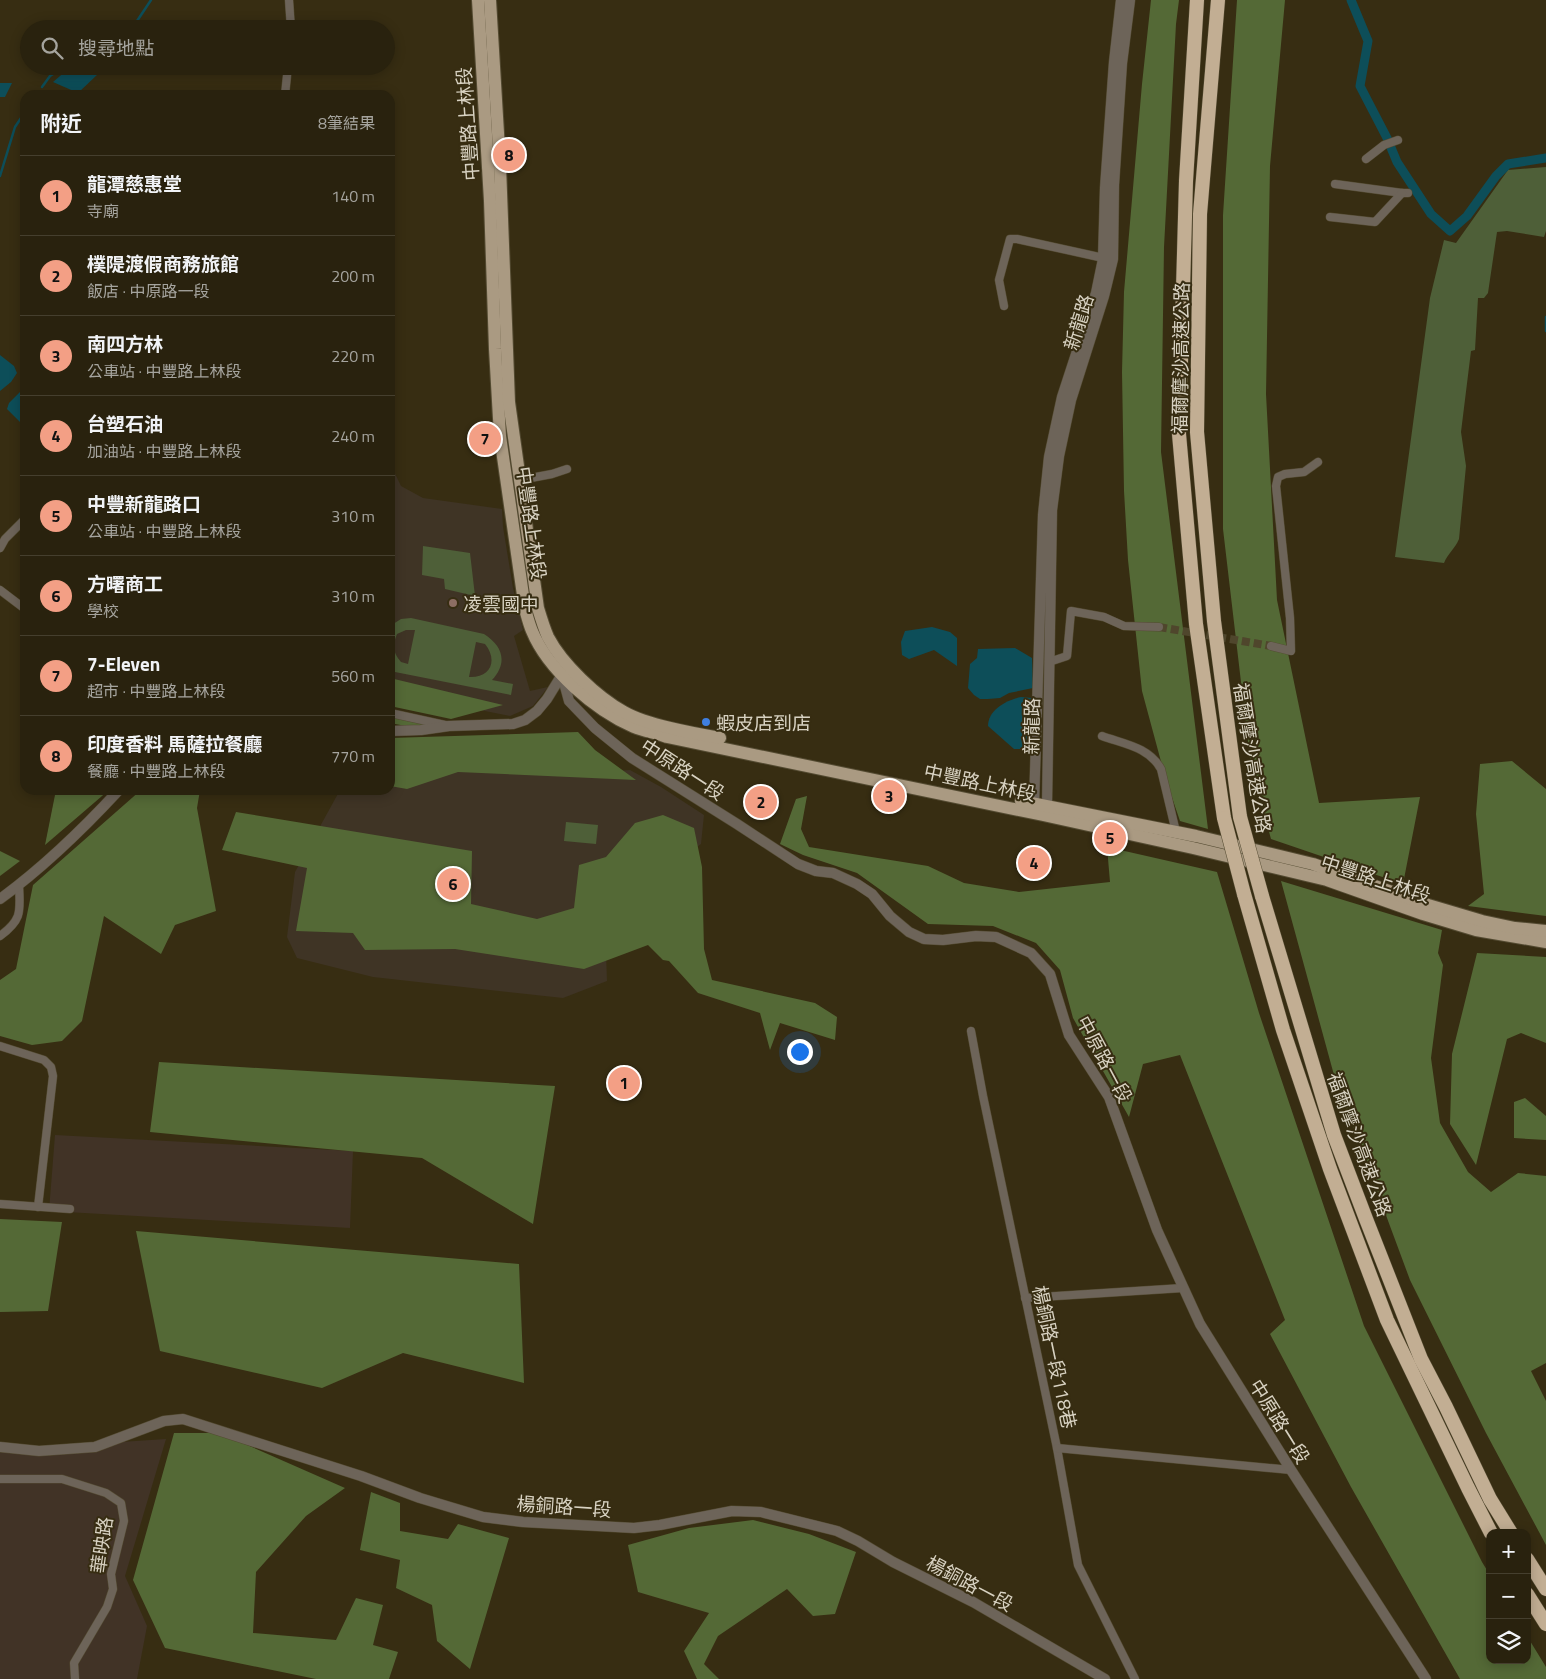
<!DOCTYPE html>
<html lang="zh-TW">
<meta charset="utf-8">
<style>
:root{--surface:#29220e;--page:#352f1c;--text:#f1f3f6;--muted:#a5a49e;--line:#453f2e;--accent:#f39f85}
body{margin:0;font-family:"Titillium Web","Noto Sans TC",sans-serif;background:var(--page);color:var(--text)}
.controls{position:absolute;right:15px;bottom:15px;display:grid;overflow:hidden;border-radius:10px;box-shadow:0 2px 12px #0003}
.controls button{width:45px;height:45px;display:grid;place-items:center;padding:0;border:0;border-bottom:1px solid var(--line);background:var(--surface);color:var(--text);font:25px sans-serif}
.you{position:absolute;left:799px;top:1051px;width:18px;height:18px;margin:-12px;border:4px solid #fff;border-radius:50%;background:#1a73e8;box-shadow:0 0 0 8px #1a73e833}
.badge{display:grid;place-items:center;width:32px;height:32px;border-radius:50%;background:var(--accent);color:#111;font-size:16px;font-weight:700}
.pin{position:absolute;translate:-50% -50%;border:2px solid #fff;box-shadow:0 1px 5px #0006}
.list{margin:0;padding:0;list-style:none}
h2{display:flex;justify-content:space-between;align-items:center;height:65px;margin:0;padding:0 20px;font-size:21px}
h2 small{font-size:16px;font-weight:400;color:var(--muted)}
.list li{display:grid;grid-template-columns:32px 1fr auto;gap:15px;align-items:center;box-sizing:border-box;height:80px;padding:0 20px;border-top:1px solid var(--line)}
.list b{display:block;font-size:19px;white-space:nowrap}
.list p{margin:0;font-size:16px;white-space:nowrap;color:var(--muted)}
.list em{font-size:16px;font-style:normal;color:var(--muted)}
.icon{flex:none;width:28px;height:28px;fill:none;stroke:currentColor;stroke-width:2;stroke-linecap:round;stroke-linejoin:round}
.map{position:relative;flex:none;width:1546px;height:1679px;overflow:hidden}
.search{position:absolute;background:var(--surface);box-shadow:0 2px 12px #0003;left:20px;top:20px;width:375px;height:55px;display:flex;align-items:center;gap:12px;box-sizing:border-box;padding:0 18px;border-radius:28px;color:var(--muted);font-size:19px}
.panel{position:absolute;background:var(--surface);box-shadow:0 2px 12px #0003;left:20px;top:90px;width:375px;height:705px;border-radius:15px}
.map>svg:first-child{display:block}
.industrial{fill:#413326}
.education{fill:#3f3425}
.green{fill:#4e5f38;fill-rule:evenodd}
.forest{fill:#546936}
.water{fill:#0d4e59}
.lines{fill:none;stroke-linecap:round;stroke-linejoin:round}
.stream{stroke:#0d4e59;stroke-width:2.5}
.canal{stroke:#0d4e59;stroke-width:9}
.minor-tunnel{stroke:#4f462c;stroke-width:8;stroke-dasharray:8 4;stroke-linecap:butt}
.minor-casing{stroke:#544b32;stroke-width:9}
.tertiary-casing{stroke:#544b32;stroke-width:11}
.primary-casing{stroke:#544b32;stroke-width:14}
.motorway-casing{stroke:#544b32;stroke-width:15}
.minor{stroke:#6d6459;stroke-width:8}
.tertiary{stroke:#6d6459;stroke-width:10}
.primary{stroke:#aa9a82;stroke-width:12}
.motorway{stroke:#c2ae93;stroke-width:14}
.motorway-bridge-casing{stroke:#544b32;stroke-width:15;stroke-linecap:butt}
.motorway-bridge{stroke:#c2ae93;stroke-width:14}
.education-dot{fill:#8d6e63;stroke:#372d12;stroke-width:2}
.shop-dot{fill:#3f7fe0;stroke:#372d12;stroke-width:2}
.labels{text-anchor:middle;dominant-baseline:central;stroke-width:4;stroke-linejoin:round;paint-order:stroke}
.street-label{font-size:19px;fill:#d8d2c2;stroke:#372d12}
.poi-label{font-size:19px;fill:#d8d2c2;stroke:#372d12;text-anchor:start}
</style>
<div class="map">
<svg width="1546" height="1679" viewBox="0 0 1546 1679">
<rect width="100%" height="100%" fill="#372d12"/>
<g class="industrial">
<path d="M55 1135 353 1151 350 1228 49 1211Z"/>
<path d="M166 1439 125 1576 147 1626 137 1679H0V1450Z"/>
</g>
<g class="education">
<path d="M390 463 401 486 423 498 502 509 503 527 513 588 523 630 514 636 530 691 548 687 533 706 510 716 410 696 390 689Z"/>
<path d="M390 768 591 773 630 770 661 787 704 815 701 844 673 864 604 896 607 981 563 998 373 977 297 958 287 937 295 872 340 790H390Z"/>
</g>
<g class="green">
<path d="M1546 167V231L1544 237 1507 231 1497 232 1488 293 1484 298H1478L1475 350 1471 351 1461 432 1466 466 1459 539C1455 549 1448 553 1444 563L1395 557 1430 298 1444 240 1456 243 1508 170Z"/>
<path d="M423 546 470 553 475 596 445 589 444 579 422 575Z"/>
<path d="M411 618 484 634C503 646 508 663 492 680L513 684 511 695 390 671V626L401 619ZM406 630H415L408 664 401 662C393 653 392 646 397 634ZM476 642 485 644C498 660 491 678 469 677Z"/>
<path d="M566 822 598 825 596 844 564 841Z"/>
</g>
<g class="forest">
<path d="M1151 0H1179L1176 24 1164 247 1161 452 1208 829 1180 821 1166 780 1142 691 1128 560 1124 491 1122 372 1124 292 1142 84Z"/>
<path d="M1237 0H1285L1270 166 1266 394 1277 600 1319 803 1420 797 1403 884 1271 839 1251 767 1223 529V215Z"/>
<path d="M390 678 503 705 451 719 390 706Z"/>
<path d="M390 715 423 722 422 726 416 728 390 723Z"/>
<path d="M578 732 595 750 636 780 458 772 407 789 390 786V738Z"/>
<path d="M1512 761 1546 789V916L1468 906 1484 894 1476 814 1480 764Z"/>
<path d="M56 790H109L45 845Z"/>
<path d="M141 790H200L197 808 216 911 175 925 161 954 104 916 82 1021 62 1041 32 1045 0 1036V980L16 969 33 885Z"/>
<path d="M807 796 801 829 809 847 928 866 964 883 1019 892 1110 882 1107 847 1217 872 1259 1013 1364 1326 1482 1562 1490 1575V1660H1527V1636L1546 1667V1679H1460L1351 1487 1270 1334 1285 1320 1180 1055 1143 1064 1129 1117 1073 1018 1060 970 1036 943 993 926 928 924 857 873 803 855 780 844 796 799Z"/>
<path d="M236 812 472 851 471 904 537 919 574 908 579 865 606 857 635 823 663 815 694 828 702 867 704 949 712 980 815 1003 837 1017 835 1040 780 1023 770 1050 760 1013 698 993 669 961 663 960 648 945 584 969 455 949 365 950 353 933 296 931 307 868 222 850Z"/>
<path d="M0 851 20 861 0 876Z"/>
<path d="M1281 881 1442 930 1438 953 1443 965 1431 1058 1440 1123 1468 1172 1491 1192 1518 1173 1546 1176V1363L1531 1371 1546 1401V1545L1486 1433 1410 1280 1334 1075Z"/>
<path d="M1477 953 1546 957V1043L1521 1033 1507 1039 1476 1165 1450 1124 1452 1054Z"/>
<path d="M159 1062 555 1086 533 1224 422 1158 150 1132Z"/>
<path d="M1525 1098 1546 1116V1140L1514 1138V1102Z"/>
<path d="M0 1219 62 1222 48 1311 0 1312Z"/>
<path d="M136 1231 519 1264 524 1383 403 1353 322 1388 160 1351Z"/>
<path d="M174 1433H220L345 1488 306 1516 256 1572 253 1633 336 1640 356 1598 383 1605 373 1645 398 1652 389 1679H316L165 1648 133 1580Z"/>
<path d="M371 1492 400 1503V1531L448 1539 458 1524 509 1538 470 1669 437 1641 432 1605 396 1588 400 1560 360 1550Z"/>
<path d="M753 1520 809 1534 856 1552 835 1614 813 1616 787 1589 718 1636 704 1664 719 1679H697L684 1651 709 1613 638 1592 628 1545 689 1528Z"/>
</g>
<g class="water">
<path d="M74 66H94L98 74 78 93 53 82 67 70Z"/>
<path d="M0 83H12L5 97H0Z"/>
<path d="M0 355 14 366 17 373 11 382 0 391Z"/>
<path d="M25 387V427L7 409 9 403Z"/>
<path d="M932 627 950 632 957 638V666L934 650 909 659 902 655 901 642 905 631Z"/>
<path d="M1015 648 1032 658 1033 688 1009 693 1000 698 988 699H980L974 695 968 688 970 664 977 658 978 649Z"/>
<path d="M1021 697 1032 698 1030 749H1014L988 726C988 710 1006 700 1021 697Z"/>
</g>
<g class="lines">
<g class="stream">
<path d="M125 29 137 21 151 0"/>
<path d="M42 87 50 76 66 66"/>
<path d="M0 176 15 127 25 112"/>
<path d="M1546 317V331"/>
</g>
<path class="canal" d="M1351 0 1368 41 1360 86 1387 138 1397 162 1431 214 1450 231 1467 216 1496 176 1508 164 1546 158"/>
<path class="minor-tunnel" d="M1159 627 1271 646"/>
<g class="minor-casing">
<g id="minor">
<path d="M289 0 291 29"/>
<path d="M285 95 288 66"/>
<path d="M1366 159 1384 145 1398 140"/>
<path d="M1335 184 1402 193H1408"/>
<path d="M1330 217 1375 222 1402 193"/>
<path d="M1004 306 999 280 1010 239H1017L1108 259"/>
<path d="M520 480 552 474 567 469"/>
<path d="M0 548 5 539 25 519"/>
<path d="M0 590 25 609"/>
<path d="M1271 646 1291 651 1290 618 1276 486 1278 477 1285 474 1304 472 1318 462"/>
<path d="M1049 662 1067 656 1071 611 1104 617 1124 626 1159 627"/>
<path d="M390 713 445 725"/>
<path d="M1102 736C1124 744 1149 747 1161 769L1176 832"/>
<path d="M0 936C23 919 20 911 19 885"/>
<path d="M971 1031 983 1096 1057 1448 1078 1565 1135 1679"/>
<path d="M0 1046 44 1060 51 1067 53 1076 38 1207"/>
<path d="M0 1204 70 1209"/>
<path d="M1025 1298 1183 1288"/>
<path d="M1057 1448 1291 1470"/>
<path d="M0 1479H62L106 1493 121 1503 124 1521 111 1574 113 1589 107 1607 74 1663 75 1679"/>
</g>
</g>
<g class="tertiary-casing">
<g id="tertiary">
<path d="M1121 0 1114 62 1105 188 1103 259 1096 293 1062 397 1049 457 1043 515 1034 804 1043 815 1047 805 1052 510 1059 456 1071 400 1104 296 1113 259 1114 185 1122 63 1130 0"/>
<path d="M562 675 569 701 595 728 632 758 737 824 798 864 816 871 833 873 857 884 872 894 890 916 909 932 924 939 943 940 976 936 996 937 1031 953 1050 974 1069 1035 1109 1097 1157 1230 1200 1324 1291 1470 1426 1679"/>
<path d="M390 731 421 730 449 726 513 724 525 720 537 711 547 699 563 673"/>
<path d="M0 899C44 867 82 830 119 790"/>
<path d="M0 1447 39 1451 95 1447 164 1421 183 1419 361 1476 420 1498 483 1517 523 1522 634 1528 660 1525 732 1511 761 1512 837 1531 858 1541 893 1562 973 1602 1105 1679"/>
</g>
</g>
<g class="primary-casing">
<g id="primary">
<path d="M478 0 490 201 495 349 500 436 525 609C527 616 529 624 532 631 548 670 595 710 634 727 644 731 656 733 667 737L1043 815 1193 848 1327 880 1423 914 1476 930 1546 942"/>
<path d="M490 0 500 166 509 402 538 608C541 618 544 628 548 637 562 664 597 697 624 712 647 725 692 733 720 738"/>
<path d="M1021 801 1196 836 1313 864 1428 905 1482 921 1515 928 1546 931"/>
</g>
</g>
<g class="motorway-casing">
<g id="motorway">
<path d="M1197 0 1186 181 1179 434 1196 624 1224 818"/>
<path d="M1218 0 1200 214 1197 432 1214 621 1240 817"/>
<path d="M1244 894 1283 1030 1330 1169 1387 1320 1468 1488 1491 1533"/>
<path d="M1262 896 1334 1135 1366 1219 1421 1359 1446 1407 1490 1499 1511 1533"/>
<path d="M1527 1559 1546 1589"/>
<path d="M1527 1594 1546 1624"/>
</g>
</g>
<use href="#minor" class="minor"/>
<use href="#tertiary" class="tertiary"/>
<use href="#primary" class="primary"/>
<use href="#motorway" class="motorway"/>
<g class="motorway-bridge-casing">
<g id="motorway-bridge">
<path d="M1240 817 1262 896"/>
<path d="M1224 818 1244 894"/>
</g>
</g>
<use href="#motorway-bridge" class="motorway-bridge"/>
</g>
<circle class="education-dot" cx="453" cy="603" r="5"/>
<circle class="shop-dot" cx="706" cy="722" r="5"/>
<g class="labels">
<g class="street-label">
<text transform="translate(467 124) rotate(-94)">中豐路上林段</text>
<text transform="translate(1078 322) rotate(-73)">新龍路</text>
<text transform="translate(1180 358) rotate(-89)">福爾摩沙高速公路</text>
<text transform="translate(532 523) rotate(82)">中豐路上林段</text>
<text transform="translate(1031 726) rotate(-89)">新龍路</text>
<text transform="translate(1253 758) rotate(81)">福爾摩沙高速公路</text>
<text transform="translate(683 769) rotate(33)">中原路一段</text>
<text transform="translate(980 782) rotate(12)">中豐路上林段</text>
<text transform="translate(1376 878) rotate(18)">中豐路上林段</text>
<text transform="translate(1105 1059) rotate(62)">中原路一段</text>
<text transform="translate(1360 1144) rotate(70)">福爾摩沙高速公路</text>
<text transform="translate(1055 1357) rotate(78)">楊銅路一段118巷</text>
<text transform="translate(1280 1421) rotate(58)">中原路一段</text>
<text transform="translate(564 1506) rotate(4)">楊銅路一段</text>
<text transform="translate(101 1545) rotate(-82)">華映路</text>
<text transform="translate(970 1583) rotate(28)">楊銅路一段</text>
</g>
<g class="poi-label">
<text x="463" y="603">凌雲國中</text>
<text x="716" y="722">蝦皮店到店</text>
</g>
</g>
</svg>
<div class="controls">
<button>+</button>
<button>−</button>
<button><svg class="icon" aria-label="layers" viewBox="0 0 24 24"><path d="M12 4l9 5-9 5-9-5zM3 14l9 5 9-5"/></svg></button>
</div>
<div class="you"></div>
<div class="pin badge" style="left:624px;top:1083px">1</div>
<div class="pin badge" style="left:761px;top:802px">2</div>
<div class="pin badge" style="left:889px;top:796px">3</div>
<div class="pin badge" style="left:1034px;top:863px">4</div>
<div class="pin badge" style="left:1110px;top:838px">5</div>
<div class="pin badge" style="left:453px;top:884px">6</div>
<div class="pin badge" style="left:485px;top:439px">7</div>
<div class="pin badge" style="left:509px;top:155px">8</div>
<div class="search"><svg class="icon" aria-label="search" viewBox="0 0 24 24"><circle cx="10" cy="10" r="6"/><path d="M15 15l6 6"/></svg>搜尋地點</div>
<section class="panel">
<h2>附近<small>8筆結果</small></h2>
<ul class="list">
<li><span class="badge">1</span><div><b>龍潭慈惠堂</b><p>寺廟</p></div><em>140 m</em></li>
<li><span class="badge">2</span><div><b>樸隄渡假商務旅館</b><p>飯店 · 中原路一段</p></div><em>200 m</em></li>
<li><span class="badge">3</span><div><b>南四方林</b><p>公車站 · 中豐路上林段</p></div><em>220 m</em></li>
<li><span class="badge">4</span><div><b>台塑石油</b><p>加油站 · 中豐路上林段</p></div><em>240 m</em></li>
<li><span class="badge">5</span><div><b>中豐新龍路口</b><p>公車站 · 中豐路上林段</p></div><em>310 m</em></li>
<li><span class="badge">6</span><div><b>方曙商工</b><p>學校</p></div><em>310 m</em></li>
<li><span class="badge">7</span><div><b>7-Eleven</b><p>超市 · 中豐路上林段</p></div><em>560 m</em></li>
<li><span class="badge">8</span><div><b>印度香料 馬薩拉餐廳</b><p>餐廳 · 中豐路上林段</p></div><em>770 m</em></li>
</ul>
</section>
</div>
